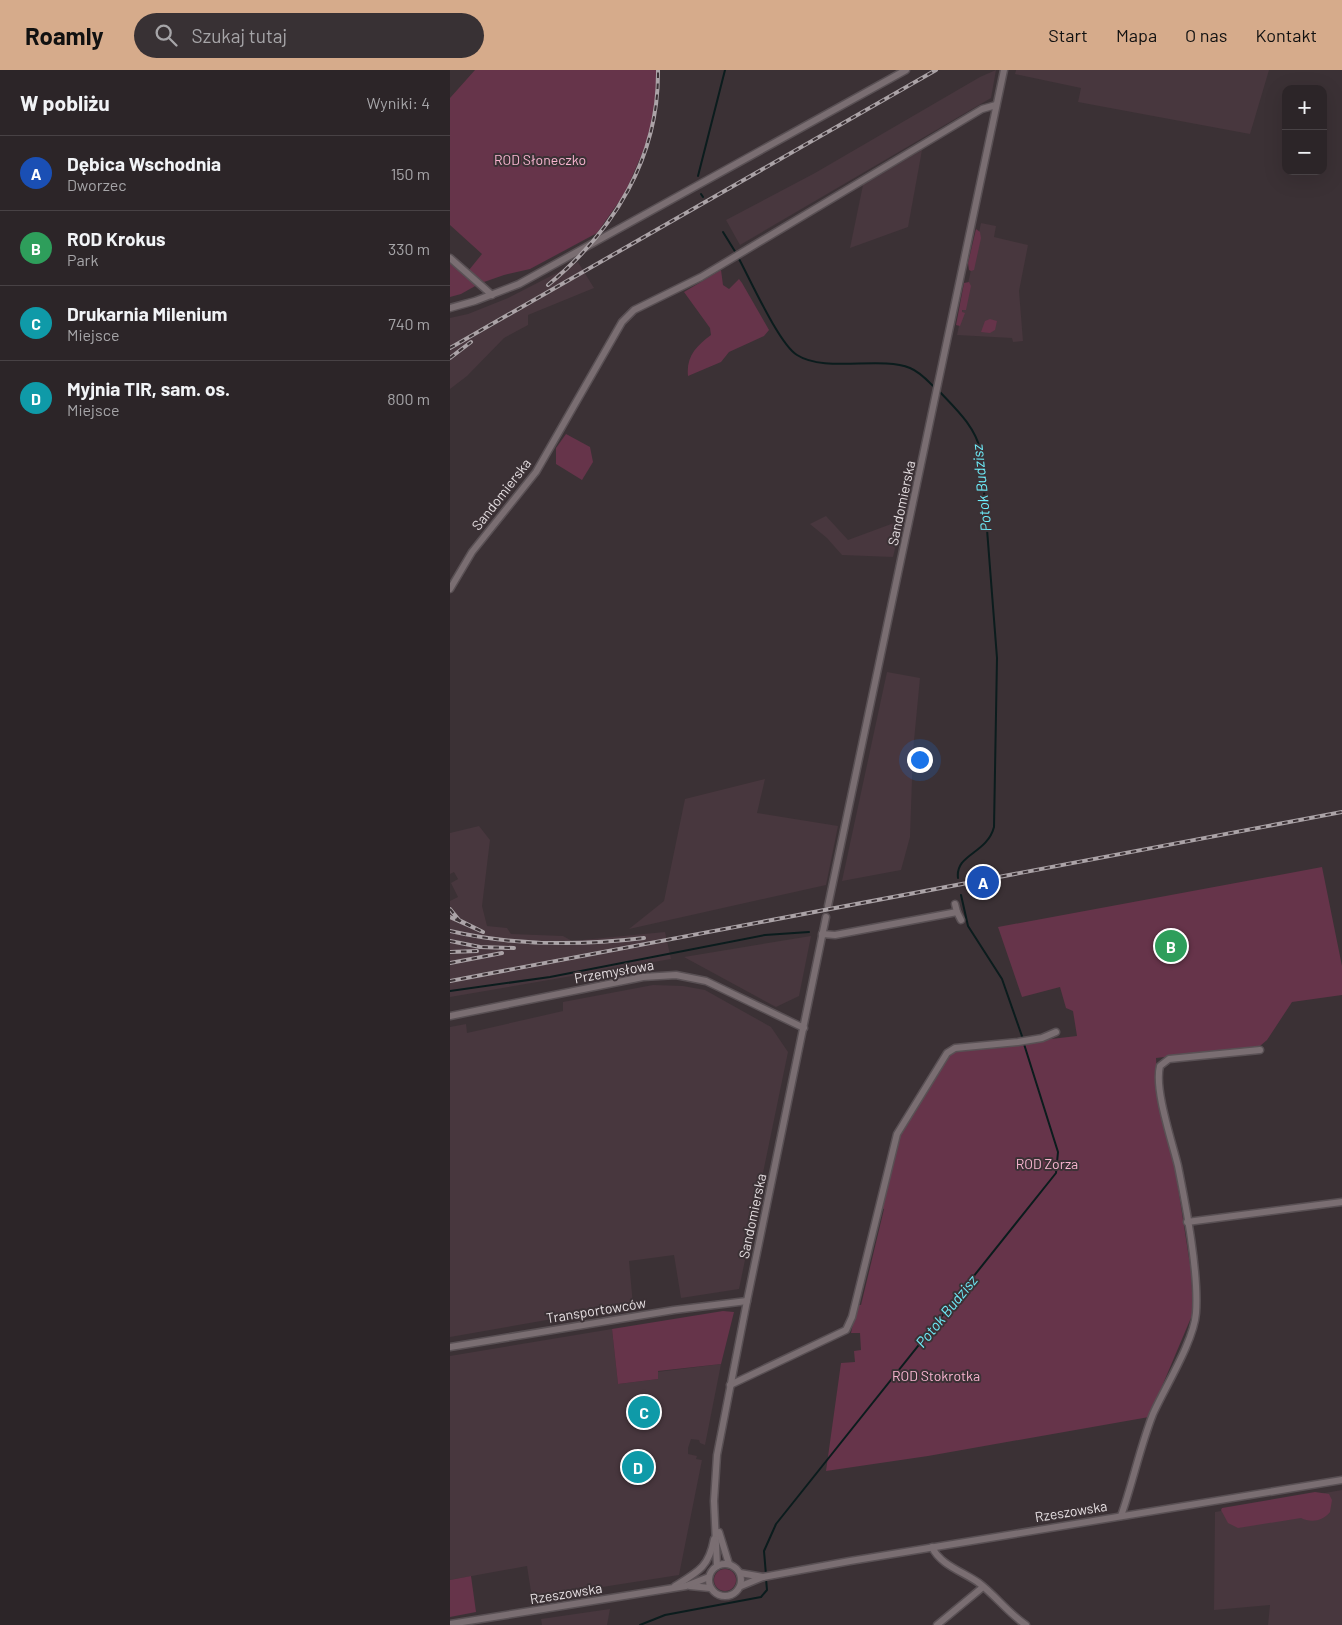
<!DOCTYPE html>
<html lang="pl">
<meta charset="utf-8">
<style>
:root{--surface:#2c2528;--page:#383134;--text:#f1f3f6;--muted:#a6a5a8;--line:#484245;--accent:#d6ab8b}
body{margin:0;font-family:Barlow,sans-serif;background:var(--page);color:var(--text)}
.controls{position:absolute;right:15px;top:15px;display:grid;overflow:hidden;border-radius:10px;box-shadow:0 5px 20px #0002}
.controls button{width:45px;height:45px;display:grid;place-items:center;padding:0;border:0;border-bottom:1px solid var(--line);background:var(--surface);color:var(--text);font:25px sans-serif}
.you{position:absolute;left:469px;top:689px;width:18px;height:18px;margin:-12px;border:4px solid #fff;border-radius:50%;background:#1a73e8;box-shadow:0 0 0 8px #1a73e833}
.badge{display:grid;place-items:center;width:32px;height:32px;border-radius:50%;background:var(--accent);color:#fff;font-size:16px;font-weight:700}
.pin{position:absolute;translate:-50% -50%;border:2px solid #fff;box-shadow:0 1px 5px #0006}
.list{margin:0;padding:0;list-style:none}
h2{display:flex;justify-content:space-between;align-items:center;height:65px;margin:0;padding:0 20px;font-size:21px}
h2 small{font-size:16px;font-weight:400;color:var(--muted)}
.list li{display:grid;grid-template-columns:32px 1fr auto;gap:15px;align-items:center;box-sizing:border-box;height:75px;padding:0 20px;border-top:1px solid var(--line)}
.list b{display:block;font-size:19px;white-space:nowrap}
.list p{margin:0;font-size:16px;white-space:nowrap;color:var(--muted)}
.list em{font-size:16px;font-style:normal;color:var(--muted)}
.icon{flex:none;width:28px;height:28px;fill:none;stroke:currentColor;stroke-width:2;stroke-linecap:round;stroke-linejoin:round}
.map{position:relative;flex:none;width:892px;height:1555px;overflow:hidden}
header{display:flex;align-items:center;gap:30px;box-sizing:border-box;height:70px;padding:0 25px;background:var(--accent);color:#111}
header strong{font-size:24px}
nav{display:flex;gap:28px;margin-inline-start:auto;font-size:18px}
.search{width:350px;height:45px;background:var(--page);display:flex;align-items:center;gap:12px;box-sizing:border-box;padding:0 18px;border-radius:28px;color:var(--muted);font-size:19px}
main{display:flex}
aside{flex:1;background:var(--surface)}
.map>svg:first-child{display:block}
.built{fill:#48373e}
.green{fill:#66344a}
.lines{fill:none;stroke-linecap:round;stroke-linejoin:round}
.stream{stroke:#0b1c1d;stroke-width:2}
.minor-casing{stroke:#595054;stroke-width:9}
.minor{stroke:#7a6e72;stroke-width:6}
.rail-casing{stroke:#aba3a7;stroke-width:4}
.rail{stroke:#3b3135;stroke-width:2;stroke-dasharray:5.5;stroke-linecap:butt}
.labels{text-anchor:middle;dominant-baseline:central;stroke-width:4;stroke-linejoin:round;paint-order:stroke}
.park-label{font-size:14px;fill:#f8b5d0;stroke:#3b3135}
.street-label{font-size:14px;fill:#e5dee1;stroke:#3b3135}
.water-label{font-size:15px;font-style:italic;fill:#6eedfa;stroke:#3b3135}
</style>
<header>
<strong>Roamly</strong>
<div class="search"><svg class="icon" aria-label="search" viewBox="0 0 24 24"><circle cx="10" cy="10" r="6"/><path d="M15 15l6 6"/></svg>Szukaj tutaj</div>
<nav><a>Start</a><a>Mapa</a><a>O nas</a><a>Kontakt</a></nav>
</header>
<main>
<aside>
<h2>W pobliżu<small>Wyniki: 4</small></h2>
<ul class="list">
<li><span class="badge" style="background:#1a4fb4">A</span><div><b>Dębica Wschodnia</b><p>Dworzec</p></div><em>150 m</em></li>
<li><span class="badge" style="background:#2e9e5b">B</span><div><b>ROD Krokus</b><p>Park</p></div><em>330 m</em></li>
<li><span class="badge" style="background:#0f9aa8">C</span><div><b>Drukarnia Milenium</b><p>Miejsce</p></div><em>740 m</em></li>
<li><span class="badge" style="background:#0f9aa8">D</span><div><b>Myjnia TIR, sam. os.</b><p>Miejsce</p></div><em>800 m</em></li>
</ul>
</aside>
<div class="map">
<svg width="892" height="1555" viewBox="0 0 892 1555">
<rect width="100%" height="100%" fill="#3b3135"/>
<g class="built">
<path d="M546 0 541 28 290 175 276 150 365 103 530 7Z"/>
<path d="M566 0H819L800 64 628 32 631 18 565 4Z"/>
<path d="M472 80 458 157 400 178 413 115Z"/>
<path d="M531 153 546 156 544 167 578 175 569 221 573 271 563 272 562 268 507 265Z"/>
<path d="M128 192 144 218 78 245V255L54 268 17 306 0 319V248L18 244 58 228Z"/>
<path d="M376 446 398 470 452 450 443 487 392 485 377 468 360 454Z"/>
<path d="M437 602 470 608 463 681 460 767 451 800 392 811Z"/>
<path d="M315 709 307 743 388 756 376 815 179 859 214 831 235 729Z"/>
<path d="M29 756 40 770 32 836 37 856 57 858 61 864 113 866 122 871 215 862 221 889 0 927V831L8 827 1 813 8 809 4 802 0 804V763Z"/>
<path d="M361 866 349 926 326 937 234 887Z"/>
<path d="M203 915 233 916 255 920 321 957 338 982 289 1219 231 1228 224 1185 179 1191 183 1235 0 1267V957L16 954 17 963 113 941V932Z"/>
<path d="M162 1259 168 1314 208 1309 207 1302 271 1294 255 1375 250 1373 249 1370 241 1369 238 1378V1384L247 1386 246 1389 252 1390 229 1505 82 1528 77 1496 0 1510V1286Z"/>
<path d="M892 1420V1555H818L820 1535 764 1540 765 1442Z"/>
<path d="M160 1539 157 1555H92L91 1549Z"/>
</g>
<g class="green">
<path d="M25 0H206V26L198 70 175 123 147 163 80 199 54 205 34 212 19 200 32 184 0 155V28Z"/>
<path d="M526 159 530 162 531 168 524 200 521 201 519 200 518 193Z"/>
<path d="M0 192 27 215 11 224 0 227Z"/>
<path d="M271 200 273 215 279 219 289 209 292 213 319 260 314 266 279 282 271 292 238 306C236 287 246 276 261 265L260 258 234 222Z"/>
<path d="M519 212 521 216 516 240H512V242L515 243 510 256 506 255 514 213Z"/>
<path d="M540 249 547 251 545 260 540 263 531 262 535 251Z"/>
<path d="M116 364 140 377 143 392 132 410 106 394V378Z"/>
<path d="M872 797 892 896V925L842 932 817 970 810 976 706 988 708 1024 725 1098 741 1201 743 1243 699 1347 478 1386 376 1401 391 1293 405 1292 404 1281 411 1280 410 1263H401L407 1235H411L434 1139 430 1138 449 1065 496 987 506 980 627 966 623 941 616 938 610 917 572 927 548 857Z"/>
<path d="M273 1241 284 1242 271 1294 208 1301V1309L168 1314 162 1259Z"/>
<path d="M865 1422 879 1424 882 1430 880 1442C873 1451 861 1453 851 1448L788 1458 778 1453 771 1440 772 1438Z"/>
<circle cx="275" cy="1510" r="11"/>
<path d="M21 1506 26 1542 0 1547V1510Z"/>
</g>
<g class="lines">
<g class="stream">
<path d="M248 106 275 0"/>
<path d="M251 124 253 127"/>
<path d="M273 162 286 183"/>
<path d="M288 187C300 209 329 274 347 285 375 303 430 286 460 298 470 302 477 310 484 317"/>
<path d="M488 320C506 339 525 356 531 382L547 588 544 757C537 784 505 784 508 808"/>
<path d="M511 825 518 856 552 909 573 969"/>
<path d="M0 921 100 907 315 865 359 862"/>
<path d="M316 1505 314 1481 326 1454 606 1103 608 1082 574 974"/>
<path d="M190 1555 215 1545 311 1527 317 1520 316 1509"/>
</g>
<g class="minor-casing">
<g id="minor">
<path d="M0 188 42 225"/>
<path d="M0 238 25 231 69 214 456 0"/>
<path d="M0 519 22 482 86 402 172 252 184 240 251 207 532 39 546 35"/>
<path d="M378 836 554 0"/>
<path d="M507 842 511 850"/>
<path d="M372 864 385 865 507 842 505 834"/>
<path d="M0 946 193 907 226 905 256 911 354 958"/>
<path d="M737 1152 892 1132"/>
<path d="M0 1277 224 1240 297 1231"/>
<path d="M280 1315 396 1260 402 1247 447 1064 497 983 505 978 568 972 592 968 606 962"/>
<path d="M671 1446C683 1412 690 1377 703 1344 715 1317 744 1271 746 1243 749 1203 736 1136 728 1096 722 1071 704 1019 710 996L719 989 810 980"/>
<path d="M269 1462 279 1494"/>
<path d="M482 1477C490 1495 514 1502 529 1513 546 1526 558 1543 576 1555"/>
<circle cx="275" cy="1510" r="16"/>
<path d="M267 1496 264 1431 267 1385 297 1231 376 847"/>
<path d="M290 1503 313 1507"/>
<path d="M225 1516C248 1502 259 1497 264 1469"/>
<path d="M240 1516 260 1518"/>
<path d="M291 1516 313 1507 400 1491 892 1410"/>
<path d="M0 1554 236 1516 259 1507"/>
<path d="M487 1555 533 1517"/>
</g>
</g>
<use href="#minor" class="minor"/>
<g class="rail-casing">
<g id="rail">
<path d="M98 215C164 161 209 87 208 0"/>
<path d="M0 278 486 0"/>
<path d="M0 288 21 272"/>
<path d="M0 839 9 850 33 862 0 847"/>
<path d="M0 861C65 876 128 876 194 868"/>
<path d="M0 871 30 877 64 878"/>
<path d="M0 882 27 881"/>
<path d="M0 893 52 883"/>
<path d="M0 911 892 742"/>
</g>
</g>
<use href="#rail" class="rail"/>
</g>
<g class="labels">
<g class="park-label">
<text x="90" y="89">ROD Słoneczko</text>
<text x="597" y="1093">ROD Zorza</text>
<text x="486" y="1305">ROD Stokrotka</text>
</g>
<g class="street-label">
<text transform="translate(51 424) rotate(-52)">Sandomierska</text>
<text transform="translate(451 433) rotate(-78)">Sandomierska</text>
<text transform="translate(164 901) rotate(-10)">Przemysłowa</text>
<text transform="translate(302 1146) rotate(-78)">Sandomierska</text>
<text transform="translate(146 1240) rotate(-9)">Transportowców</text>
<text transform="translate(621 1441) rotate(-9)">Rzeszowska</text>
<text transform="translate(116 1523) rotate(-9)">Rzeszowska</text>
</g>
<g class="water-label">
<text transform="translate(531 418) rotate(-96)">Potok Budzisz</text>
<text transform="translate(496 1241) rotate(-51)">Potok Budzisz</text>
</g>
</g>
</svg>
<div class="controls">
<button>+</button>
<button>−</button>
</div>
<div class="you"></div>
<div class="pin badge" style="left:533px;top:812px;background:#1a4fb4">A</div>
<div class="pin badge" style="left:721px;top:876px;background:#2e9e5b">B</div>
<div class="pin badge" style="left:194px;top:1342px;background:#0f9aa8">C</div>
<div class="pin badge" style="left:188px;top:1397px;background:#0f9aa8">D</div>
</div>
</main>
